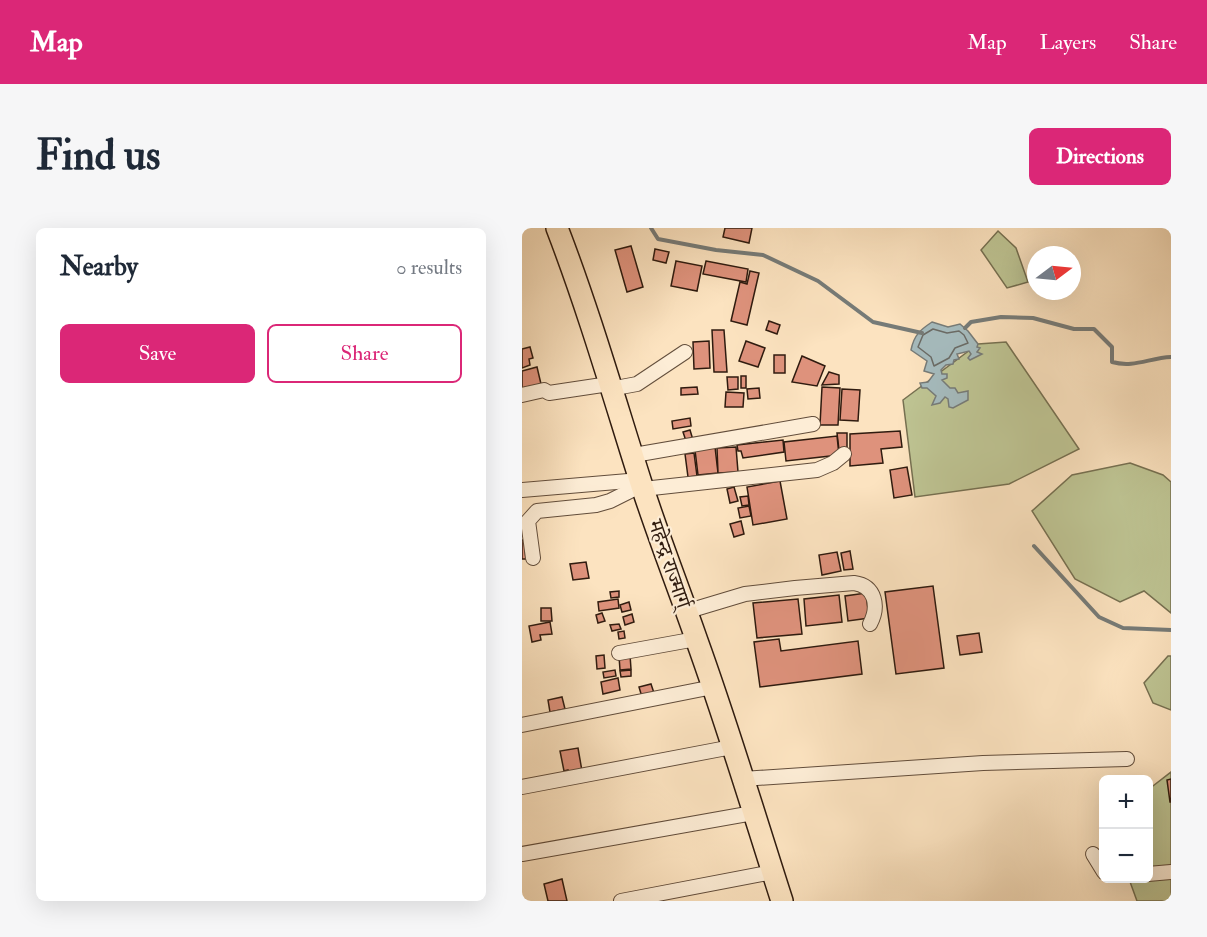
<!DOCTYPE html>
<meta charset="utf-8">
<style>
:root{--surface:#fff;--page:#f6f6f7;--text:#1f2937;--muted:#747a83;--line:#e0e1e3;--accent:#db2777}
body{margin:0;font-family:"IM FELL Double Pica","Noto Serif Devanagari",serif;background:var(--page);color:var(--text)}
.controls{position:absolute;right:18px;bottom:18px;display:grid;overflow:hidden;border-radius:9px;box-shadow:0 6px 24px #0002}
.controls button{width:54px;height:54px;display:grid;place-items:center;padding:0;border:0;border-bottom:2px solid var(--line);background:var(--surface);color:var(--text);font:30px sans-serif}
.compass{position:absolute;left:505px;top:18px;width:54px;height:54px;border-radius:50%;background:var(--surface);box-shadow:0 6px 24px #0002;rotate:74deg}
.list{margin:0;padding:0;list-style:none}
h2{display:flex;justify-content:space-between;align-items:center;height:78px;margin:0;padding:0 24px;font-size:26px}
h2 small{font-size:20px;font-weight:400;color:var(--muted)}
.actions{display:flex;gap:12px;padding:18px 24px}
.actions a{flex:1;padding:14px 0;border:2px solid var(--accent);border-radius:9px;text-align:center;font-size:21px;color:var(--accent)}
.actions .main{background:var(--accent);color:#fff}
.map{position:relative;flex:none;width:649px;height:673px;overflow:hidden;border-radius:9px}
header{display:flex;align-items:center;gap:36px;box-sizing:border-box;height:84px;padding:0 30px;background:var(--accent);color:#fff}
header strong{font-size:28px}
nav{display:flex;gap:33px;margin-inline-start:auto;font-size:21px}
.intro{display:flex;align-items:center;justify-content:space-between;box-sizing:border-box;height:144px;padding:0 36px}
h1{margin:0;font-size:42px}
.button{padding:15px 27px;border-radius:9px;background:var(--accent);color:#fff;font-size:21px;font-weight:700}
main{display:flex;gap:36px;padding:0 36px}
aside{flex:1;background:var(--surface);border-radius:9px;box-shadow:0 6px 24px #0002}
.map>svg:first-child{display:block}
.green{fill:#bec493;stroke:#767051;stroke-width:1.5}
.water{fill:#a5bbbe;stroke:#767b78;stroke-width:1.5}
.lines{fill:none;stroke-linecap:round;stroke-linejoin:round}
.shore{stroke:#6a6b66;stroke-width:1.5}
.stream{stroke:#767b78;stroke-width:4}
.building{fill:#de927c;stroke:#2f1b0f;stroke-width:1.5}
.minor-casing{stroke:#624d3b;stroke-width:16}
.trunk-casing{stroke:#2f1b0f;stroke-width:24}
.minor{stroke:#fdedd6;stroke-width:14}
.trunk{stroke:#fce3c0;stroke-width:21}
.labels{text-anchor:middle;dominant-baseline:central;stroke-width:4.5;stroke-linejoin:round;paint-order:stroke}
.street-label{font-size:21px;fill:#2f1b0f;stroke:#fdedd6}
</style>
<header>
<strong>Map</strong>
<nav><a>Map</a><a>Layers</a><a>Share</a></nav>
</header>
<div class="intro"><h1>Find us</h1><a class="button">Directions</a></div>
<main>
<aside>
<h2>Nearby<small>0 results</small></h2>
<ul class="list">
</ul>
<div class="actions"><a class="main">Save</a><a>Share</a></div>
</aside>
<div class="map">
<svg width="649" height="673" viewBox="0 0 649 673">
<rect width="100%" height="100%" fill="#fce3c0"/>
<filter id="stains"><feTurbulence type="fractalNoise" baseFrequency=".00333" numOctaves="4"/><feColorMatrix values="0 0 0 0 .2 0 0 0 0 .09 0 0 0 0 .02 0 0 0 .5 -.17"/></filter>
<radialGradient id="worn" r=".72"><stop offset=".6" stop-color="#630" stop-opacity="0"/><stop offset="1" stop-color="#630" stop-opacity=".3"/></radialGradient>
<g class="green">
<path d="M476 3 494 20 506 54 485 60 459 22Z"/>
<path d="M484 114 557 221 487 256 393 269 381 172 456 116Z"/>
<path d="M608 235 641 247 649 254V385L622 363 598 374 553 351 510 283 550 247Z"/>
<path d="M646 428H649V482L631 475 622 455Z"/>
<path d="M649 544V673H615L607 651 626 650 627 561Z"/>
</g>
<path class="water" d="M410 94 426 99 438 96 446 103 456 116 455 119 458 120 455 124 460 126 448 132 446 130 449 126 447 123 435 126 437 131 432 132 431 136 424 137 419 142 420 146H425V150L420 152 428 160H433L436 165 446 163V172L431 180 427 179 426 171 423 169 418 175 410 177 414 168 405 160H400L398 155 406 154 412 146 402 143 405 133 389 122C392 107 398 102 410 94Z"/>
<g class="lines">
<path class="shore" d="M411 101 425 105 437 103 442 107 446 115 433 120 427 130 412 138 409 129 396 119 401 107Z"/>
<g class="stream">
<path d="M129 0 136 11 194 22 241 27 296 53 351 94 400 105"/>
<path d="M443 100 449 94 479 89 511 90 552 101H572L590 119V134C612 140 627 130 649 129"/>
<path d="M512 318 577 389 601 400 649 402"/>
</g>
</g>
<g class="building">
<path d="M203 0H230L227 15 201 9Z"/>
<path d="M109 18 121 59 105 64 93 22Z"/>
<path d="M133 21 147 24 144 35 131 32Z"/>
<path d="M154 33 180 38 175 63 149 58Z"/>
<path d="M184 33 226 41 224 54 181 46Z"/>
<path d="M228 43 237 45 225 97 209 93 218 54 225 56Z"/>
<path d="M247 93 258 97 255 106 244 102Z"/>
<path d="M190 102H202L205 144H192Z"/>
<path d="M187 113 188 140 172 141 171 114Z"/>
<path d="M224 113 243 120 236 139 217 133Z"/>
<path d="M8 119 11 130 7 131 8 137 0 140V121Z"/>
<rect x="252" y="127" width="11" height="18"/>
<path d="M280 128 303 138 295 158 270 154Z"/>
<path d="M15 139 19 156 0 160V143Z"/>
<path d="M307 144 317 147V156L300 157Z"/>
<rect x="219" y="148" width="5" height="12"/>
<path d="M205 149H216V161L206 162Z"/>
<path d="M175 159 176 166 159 167V160Z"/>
<path d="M300 159 318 160 316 197H298Z"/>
<path d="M237 160 238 170 226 171 225 161Z"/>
<path d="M320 161 338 162 336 193 318 192Z"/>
<path d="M204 164 222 165 221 179H203Z"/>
<path d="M168 190 169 198 151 201 150 193Z"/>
<path d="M168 202 171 212 164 213 161 204Z"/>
<path d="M378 203 380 219 359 221 361 235 328 238V206Z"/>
<path d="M315 205H325V222H317Z"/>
<path d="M315 208 317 227 264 233 262 214Z"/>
<path d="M261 212 262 224 221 230 219 223H216L215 217Z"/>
<path d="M193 219 196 245 176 247 173 222Z"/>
<path d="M214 219 216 244 196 245 195 220Z"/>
<path d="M172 225 175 248 166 249 163 226Z"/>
<path d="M385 239 390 267 372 270 368 242Z"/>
<path d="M258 253 265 291 231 297 225 259Z"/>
<path d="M212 259 216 273 208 275 205 261Z"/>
<path d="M226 268 227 277 220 278 218 269Z"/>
<path d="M227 278 229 288 218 290 216 280Z"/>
<path d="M219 293 222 306 212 309 208 296Z"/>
<path d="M0 312H2L4 331H0Z"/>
<path d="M328 323 331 341 322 342 319 325Z"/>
<path d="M315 324 319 343 300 347 297 327Z"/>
<path d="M64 334 67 350 51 352 48 336Z"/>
<path d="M411 358 422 440 374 446 363 364Z"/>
<path d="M97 363V369L89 370 88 364Z"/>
<path d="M344 365 347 390 326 393 323 368Z"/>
<path d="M317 367 320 394 284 398 282 371Z"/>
<path d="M96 371 97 380 77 383 76 374Z"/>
<path d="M276 371 280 406 235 410 231 375Z"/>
<path d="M107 374 109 382 100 384 98 377Z"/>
<path d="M19 380H29L30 393H19Z"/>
<path d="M80 385 83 393 76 395 74 387Z"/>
<path d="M110 386 112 394 103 397 101 389Z"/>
<path d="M28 394 30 406 18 407 19 412 10 414 7 398Z"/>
<path d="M97 396 99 401 90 403 88 397Z"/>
<path d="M102 403 103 410 97 411 96 404Z"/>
<path d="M457 405 460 424 438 427 435 408Z"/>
<path d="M257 411 259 423 336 413 340 446 238 459 232 414Z"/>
<path d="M82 427 83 440 75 441 74 428Z"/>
<path d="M108 427 109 441 98 442 97 428Z"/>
<path d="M93 442 94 448 82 450 81 444Z"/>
<path d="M109 442V448L99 449 98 443Z"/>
<path d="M96 450 98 462 81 466 79 454Z"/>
<path d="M129 456 132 465 120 469 117 459Z"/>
<path d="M40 469 43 481 28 484 26 472Z"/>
<path d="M56 520 60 543 47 545 46 542 42 543 38 523Z"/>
<path d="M649 551V574H648L645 552Z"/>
<path d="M40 651 45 673H26L22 656Z"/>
</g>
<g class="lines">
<g class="minor-casing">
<g id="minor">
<path d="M88 161 115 156 163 124"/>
<path d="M0 167 22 162 27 165 87 156"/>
<path d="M112 227 291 196"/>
<path d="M121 261 295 242 311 235 322 226"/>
<path d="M0 262 118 252"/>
<path d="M11 330 6 293 15 283 74 277 88 273 120 257"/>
<path d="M163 384 223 366 273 360 332 355C354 358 357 379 348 396"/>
<path d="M97 425 174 411"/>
<path d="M0 497 191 459"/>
<path d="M221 551 461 535 605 531"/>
<path d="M0 559 210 519"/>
<path d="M0 626 231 585"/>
<path d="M571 626 582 644"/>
<path d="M626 646 649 644"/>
<path d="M99 673 251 644"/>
</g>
</g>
<g class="trunk-casing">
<path id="trunk" d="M35 0C67 83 92 170 119 255 136 308 157 361 175 413 206 499 232 586 260 673"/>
</g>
<use href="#minor" class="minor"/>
<use href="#trunk" class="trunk"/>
</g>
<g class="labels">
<g class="street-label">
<text transform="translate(147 336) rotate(71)">महेन्द्र राज्मार्ग्</text>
</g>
</g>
<rect width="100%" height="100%" filter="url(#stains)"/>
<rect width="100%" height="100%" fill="url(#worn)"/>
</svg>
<div class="controls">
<button>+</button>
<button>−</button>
</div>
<svg class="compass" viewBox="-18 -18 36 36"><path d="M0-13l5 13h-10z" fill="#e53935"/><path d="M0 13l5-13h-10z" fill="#747a83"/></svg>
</div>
</main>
